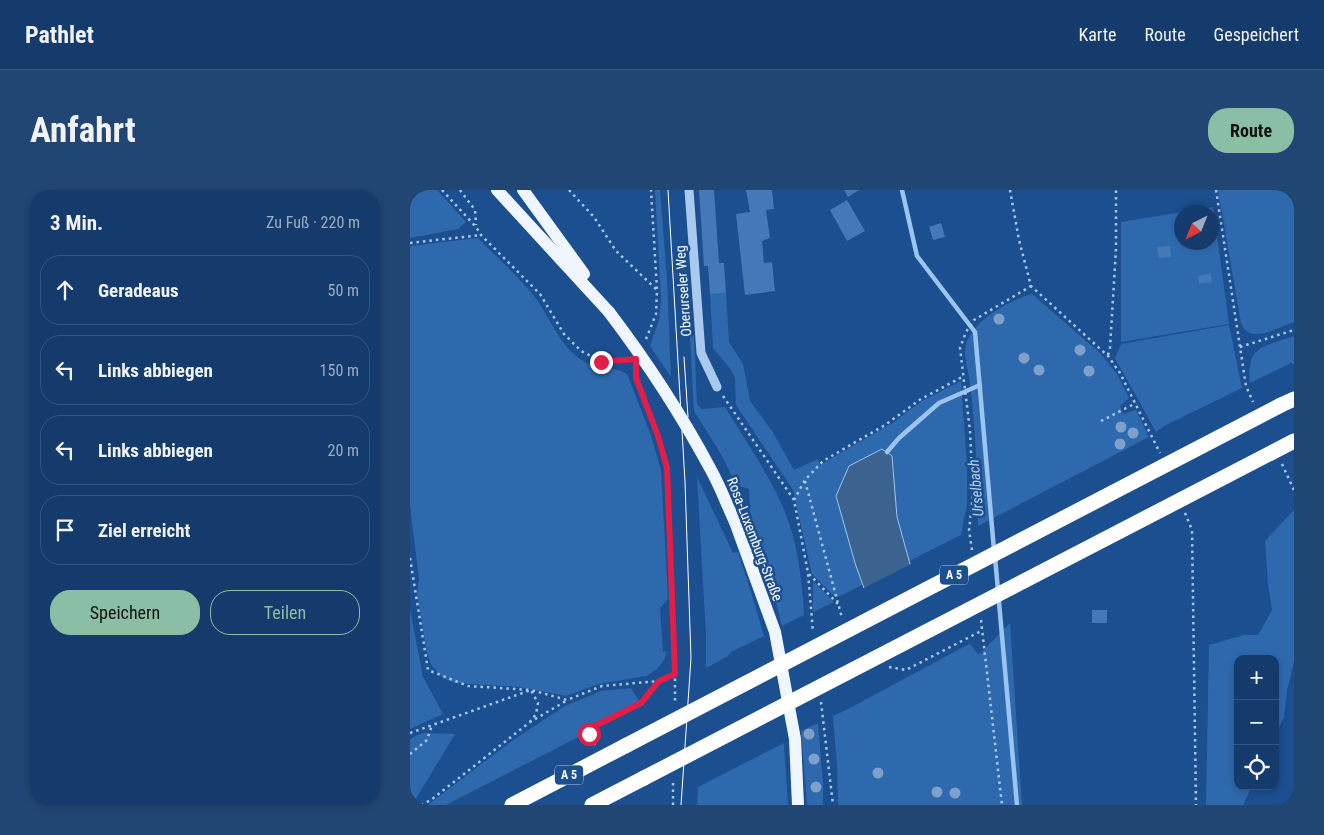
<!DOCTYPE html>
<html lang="de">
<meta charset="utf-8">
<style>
:root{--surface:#143b6b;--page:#214673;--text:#f1f3f6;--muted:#9dadc1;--line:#33557e;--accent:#8abfa5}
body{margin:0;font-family:"Roboto Condensed",sans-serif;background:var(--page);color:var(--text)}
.controls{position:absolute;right:15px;bottom:15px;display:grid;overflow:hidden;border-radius:10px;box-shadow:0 2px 8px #0003}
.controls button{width:45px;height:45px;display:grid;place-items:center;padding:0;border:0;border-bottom:1px solid var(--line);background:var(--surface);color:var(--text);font:25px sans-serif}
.compass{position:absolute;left:764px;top:15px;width:45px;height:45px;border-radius:50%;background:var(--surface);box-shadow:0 2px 8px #0003;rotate:223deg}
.stop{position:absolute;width:15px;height:15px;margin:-11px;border:4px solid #e11d48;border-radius:50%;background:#fff}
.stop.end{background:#e11d48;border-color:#fff;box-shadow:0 1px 5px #0008}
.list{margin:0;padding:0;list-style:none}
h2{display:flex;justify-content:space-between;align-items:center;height:65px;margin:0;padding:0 20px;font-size:21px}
h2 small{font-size:16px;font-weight:400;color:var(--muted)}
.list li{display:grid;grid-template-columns:32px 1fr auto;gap:15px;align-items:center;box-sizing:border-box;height:70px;margin:0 10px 10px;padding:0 10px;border:1px solid var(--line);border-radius:20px}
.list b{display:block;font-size:19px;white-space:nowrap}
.list em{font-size:16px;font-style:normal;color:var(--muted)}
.actions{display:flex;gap:10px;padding:15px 20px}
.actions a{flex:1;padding:11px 0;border:1px solid var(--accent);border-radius:20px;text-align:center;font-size:18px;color:var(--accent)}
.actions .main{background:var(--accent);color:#111}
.icon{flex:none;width:28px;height:28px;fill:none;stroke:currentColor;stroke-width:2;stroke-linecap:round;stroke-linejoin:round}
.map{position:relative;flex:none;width:884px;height:615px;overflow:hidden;border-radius:20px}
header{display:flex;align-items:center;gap:30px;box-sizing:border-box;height:70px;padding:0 25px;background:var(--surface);border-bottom:1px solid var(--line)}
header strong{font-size:24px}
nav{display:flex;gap:28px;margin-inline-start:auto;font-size:18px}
.intro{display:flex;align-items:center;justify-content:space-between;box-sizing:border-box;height:120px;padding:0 30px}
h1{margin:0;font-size:35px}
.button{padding:12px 22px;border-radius:20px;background:var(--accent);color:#111;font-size:18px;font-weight:700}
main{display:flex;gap:30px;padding:0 30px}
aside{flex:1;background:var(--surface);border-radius:20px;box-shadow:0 2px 8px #0003}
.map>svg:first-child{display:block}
.green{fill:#2e69ad;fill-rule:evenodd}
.water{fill:#3c6290;stroke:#9cc4f0}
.pier{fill:#1b4f8f}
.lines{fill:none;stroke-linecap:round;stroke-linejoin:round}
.stream{stroke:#9cc4f0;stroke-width:4.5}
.building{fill:#4478b7}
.path{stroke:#a9c9ee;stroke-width:2.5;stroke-dasharray:2.5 4;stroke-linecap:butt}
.minor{stroke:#a9c9ee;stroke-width:9}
.major{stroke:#f0f6ff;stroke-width:12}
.highway{stroke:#fff;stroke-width:15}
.tram{stroke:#fff;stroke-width:1}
.major-bridge{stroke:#f0f6ff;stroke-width:12}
.highway-bridge{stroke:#fff;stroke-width:15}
.tree{fill:#7ea0ca}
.route{stroke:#e11d48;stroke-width:6}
.labels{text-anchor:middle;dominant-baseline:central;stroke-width:5;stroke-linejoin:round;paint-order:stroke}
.shield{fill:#1b4f8f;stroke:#bbcadd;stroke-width:1}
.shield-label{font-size:12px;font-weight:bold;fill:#fff}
.street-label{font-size:14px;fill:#fff;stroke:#1b4f8f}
.water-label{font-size:15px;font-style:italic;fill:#b5d3f5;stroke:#1b4f8f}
</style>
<header>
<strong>Pathlet</strong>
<nav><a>Karte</a><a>Route</a><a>Gespeichert</a></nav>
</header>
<div class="intro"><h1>Anfahrt</h1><a class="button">Route</a></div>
<main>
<aside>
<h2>3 Min.<small>Zu Fuß · 220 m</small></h2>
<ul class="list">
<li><svg class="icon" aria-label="ahead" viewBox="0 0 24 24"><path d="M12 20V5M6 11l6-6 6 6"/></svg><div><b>Geradeaus</b></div><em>50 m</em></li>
<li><svg class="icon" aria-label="left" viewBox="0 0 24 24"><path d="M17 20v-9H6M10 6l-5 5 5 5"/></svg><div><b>Links abbiegen</b></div><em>150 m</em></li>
<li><svg class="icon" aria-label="left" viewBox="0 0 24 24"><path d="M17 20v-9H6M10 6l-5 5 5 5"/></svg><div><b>Links abbiegen</b></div><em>20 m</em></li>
<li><svg class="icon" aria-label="arrive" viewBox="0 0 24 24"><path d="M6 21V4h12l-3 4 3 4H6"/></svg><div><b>Ziel erreicht</b></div></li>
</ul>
<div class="actions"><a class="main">Speichern</a><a>Teilen</a></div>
</aside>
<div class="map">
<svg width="884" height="615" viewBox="0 0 884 615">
<rect width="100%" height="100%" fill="#1b4f8f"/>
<g class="green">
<path d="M0 0H27L56 32 48 39 0 48Z"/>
<path d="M245 0H250L257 89 261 187 240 156 249 130 251 109Z"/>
<path d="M808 0H884V132C868 137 840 156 831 133Z"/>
<path d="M803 17 819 134 711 152V32ZM772 22H802V52H772Z"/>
<path d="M68 48C87 68 110 87 127 110 141 130 149 154 170 169 185 180 203 175 217 184L240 243 251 280 258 409 250 418 253 462 257 461 254 470 247 479 236 486 189 494 156 506 109 497 45 493 33 488 22 476 17 464 7 403 9 389 0 316V56Z"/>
<path d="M316 103 319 152 333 174 340 211 362 241 384 280 408 269 410 275 484 232 512 211 551 191 557 276V314L551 345 428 407H425L402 384 383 300 326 215 325 188 321 180 303 158 300 104Z"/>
<path d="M622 104 690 163 707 184 719 208 710 216 713 224 726 220 739 247 568 336C567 286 566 236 559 187 557 176 552 159 558 149 568 128 600 110 622 104Z"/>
<path d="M819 135 832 198 754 236 746 242 705 168 711 154Z"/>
<path d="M284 145 287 214 292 219 315 217C334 249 356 279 371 313 387 347 392 387 394 425L372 436 366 413 336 332 340 317 339 299 326 295 312 266 284 221 280 146Z"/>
<path d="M884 146V174L881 173 840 193C836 155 854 157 884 146Z"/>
<path d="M287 287 323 363 328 362 341 402 354 446 321 462 318 466 296 478V445Z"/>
<path d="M884 320V471L877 501 874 527 865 546V469H828V596H842L833 615H796L799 455 834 445H848L862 420 858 394 855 351Z"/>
<path d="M403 391 424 412 403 422Z"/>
<path d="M0 419 13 487 33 524 0 539Z"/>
<path d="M600 433 612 615H428L427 576 423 526 438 519 559 454 562 456 569 465Z"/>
<path d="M221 498 230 512 175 539 176 543 36 615H18L103 550 155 516 191 501Z"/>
<path d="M408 533 413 594V615H397L391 541Z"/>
<path d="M12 543 45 544 7 607 0 613V549Z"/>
<path d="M374 553 378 615H287L288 597Z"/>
</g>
<path class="water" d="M472 259 482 266 487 327 516 432 459 412 445 373 426 306 439 276Z"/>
<path class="pier" d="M503 373 518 431V433L496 449 457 414 452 399Z"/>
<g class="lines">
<g class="stream">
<path d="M492 0 507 66 565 142 584 360"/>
<path d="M477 262 489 248 529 213 570 195"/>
<path d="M585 367 607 615"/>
</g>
</g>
<g class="building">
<path d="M289 0H304L309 73H314L316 103 300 104 298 76H294Z"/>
<path d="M336 0H362L364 19 356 20 360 48 352 51 354 73 362 72 365 101 335 105 326 24 340 22Z"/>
<path d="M434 0H449L438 7Z"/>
<path d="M437 10 455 41 437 51 420 20Z"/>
<path d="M531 33 535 47 523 50 519 37Z"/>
<path d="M760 56 761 67 749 68 747 57Z"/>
<path d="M801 83 802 92 789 94 788 86Z"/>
<rect x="682" y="420" width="15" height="13"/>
</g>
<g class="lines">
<g class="path">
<path d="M32 0 66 37 71 45 130 104 154 144 171 161 191 171 218 169"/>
<path d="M50 0 65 20 66 35"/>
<path d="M159 0 184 27 206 61 246 99"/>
<path d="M600 0 609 50 621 96 698 166 710 183 750 263"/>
<path d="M806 0 836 196 843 212"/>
<path d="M0 53 71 45"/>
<path d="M236 149 246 124 247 100 241 0"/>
<path d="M830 157 884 140"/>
<path d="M698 165 700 158 706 59V0"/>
<path d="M226 182V188L248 246 257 278 265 484V514"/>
<path d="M313 206 384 310 398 383 403 442"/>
<path d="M691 231 726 213"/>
<path d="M872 274 884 300"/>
<path d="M395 291 432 428"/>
<path d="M384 310 395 290 413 271 475 235 511 209 554 186"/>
<path d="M775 323 782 340 786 615"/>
<path d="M562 360 559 340 563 305 560 241 550 158 556 142 564 130 621 96"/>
<path d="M0 368 18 480 58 496 121 500 128 513 126 524 120 532"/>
<path d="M399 384 428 414"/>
<path d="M571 430 592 615"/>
<path d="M479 477 496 480 573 440"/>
<path d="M411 512 423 615"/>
<path d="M0 543 121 500 157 510 192 496 249 491 265 484"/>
<path d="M185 555 177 540 231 513 249 491"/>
<path d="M0 564 17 550 22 535"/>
<path d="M11 615 21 610 120 532 156 511"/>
<path d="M263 615V589"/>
</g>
<path class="minor" d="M279 0 291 163 307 197"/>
<g class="major">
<path d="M87 0 199 122"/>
<path d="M113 0 174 84"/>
<path d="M325 332 365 442 385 549 388 615"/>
</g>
<g class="highway">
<path d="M871 215 884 209"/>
<path d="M102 615 217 555"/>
<path d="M182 615 234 588"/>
</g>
<g class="tram">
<path d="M258 0 275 292 281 468 271 615"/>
<path d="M274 167 278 227"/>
</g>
<path class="major-bridge" d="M199 122C237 172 271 224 301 280 310 296 317 315 325 332"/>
<g class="highway-bridge">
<path d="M217 555 871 215"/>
<path d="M234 588 884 251"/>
</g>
</g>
<g class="tree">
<circle cx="589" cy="129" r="5.5"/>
<circle cx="670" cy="160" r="5.5"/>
<circle cx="614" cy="168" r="5.5"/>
<circle cx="629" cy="180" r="5.5"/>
<circle cx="679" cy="181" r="5.5"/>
<circle cx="711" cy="237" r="5.5"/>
<circle cx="723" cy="243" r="5.5"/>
<circle cx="710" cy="254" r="5.5"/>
<circle cx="399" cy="544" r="5.5"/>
<circle cx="404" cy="569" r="5.5"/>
<circle cx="468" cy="583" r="5.5"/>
<circle cx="406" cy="597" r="5.5"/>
<circle cx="527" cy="602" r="5.5"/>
<circle cx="545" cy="603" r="5.5"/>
</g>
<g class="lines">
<path class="route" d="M179 544 177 540 231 513 249 491 265 484 257 278 248 246 226 188V169L191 172"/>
</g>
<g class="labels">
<g class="shield">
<rect x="530" y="375.5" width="28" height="19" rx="4"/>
<rect x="145" y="575.5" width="28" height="19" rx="4"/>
</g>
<g class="shield-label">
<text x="544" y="385">A 5</text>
<text x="159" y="585">A 5</text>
</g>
<g class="street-label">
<text transform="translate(273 101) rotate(-94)">Oberurseler Weg</text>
<text transform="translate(345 349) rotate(69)">Rosa-Luxemburg-Straße</text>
</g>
<g class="water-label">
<text transform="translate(566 298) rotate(-95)">Urselbach</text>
</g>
</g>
</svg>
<div class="controls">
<button>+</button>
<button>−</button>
<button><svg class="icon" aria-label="locate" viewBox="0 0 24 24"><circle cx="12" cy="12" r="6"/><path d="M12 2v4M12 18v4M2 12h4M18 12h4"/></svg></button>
</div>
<svg class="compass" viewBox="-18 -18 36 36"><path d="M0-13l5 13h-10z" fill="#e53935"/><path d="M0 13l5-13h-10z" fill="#9dadc1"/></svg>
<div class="stop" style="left:179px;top:544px"></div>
<div class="stop end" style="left:191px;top:172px"></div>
</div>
</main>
